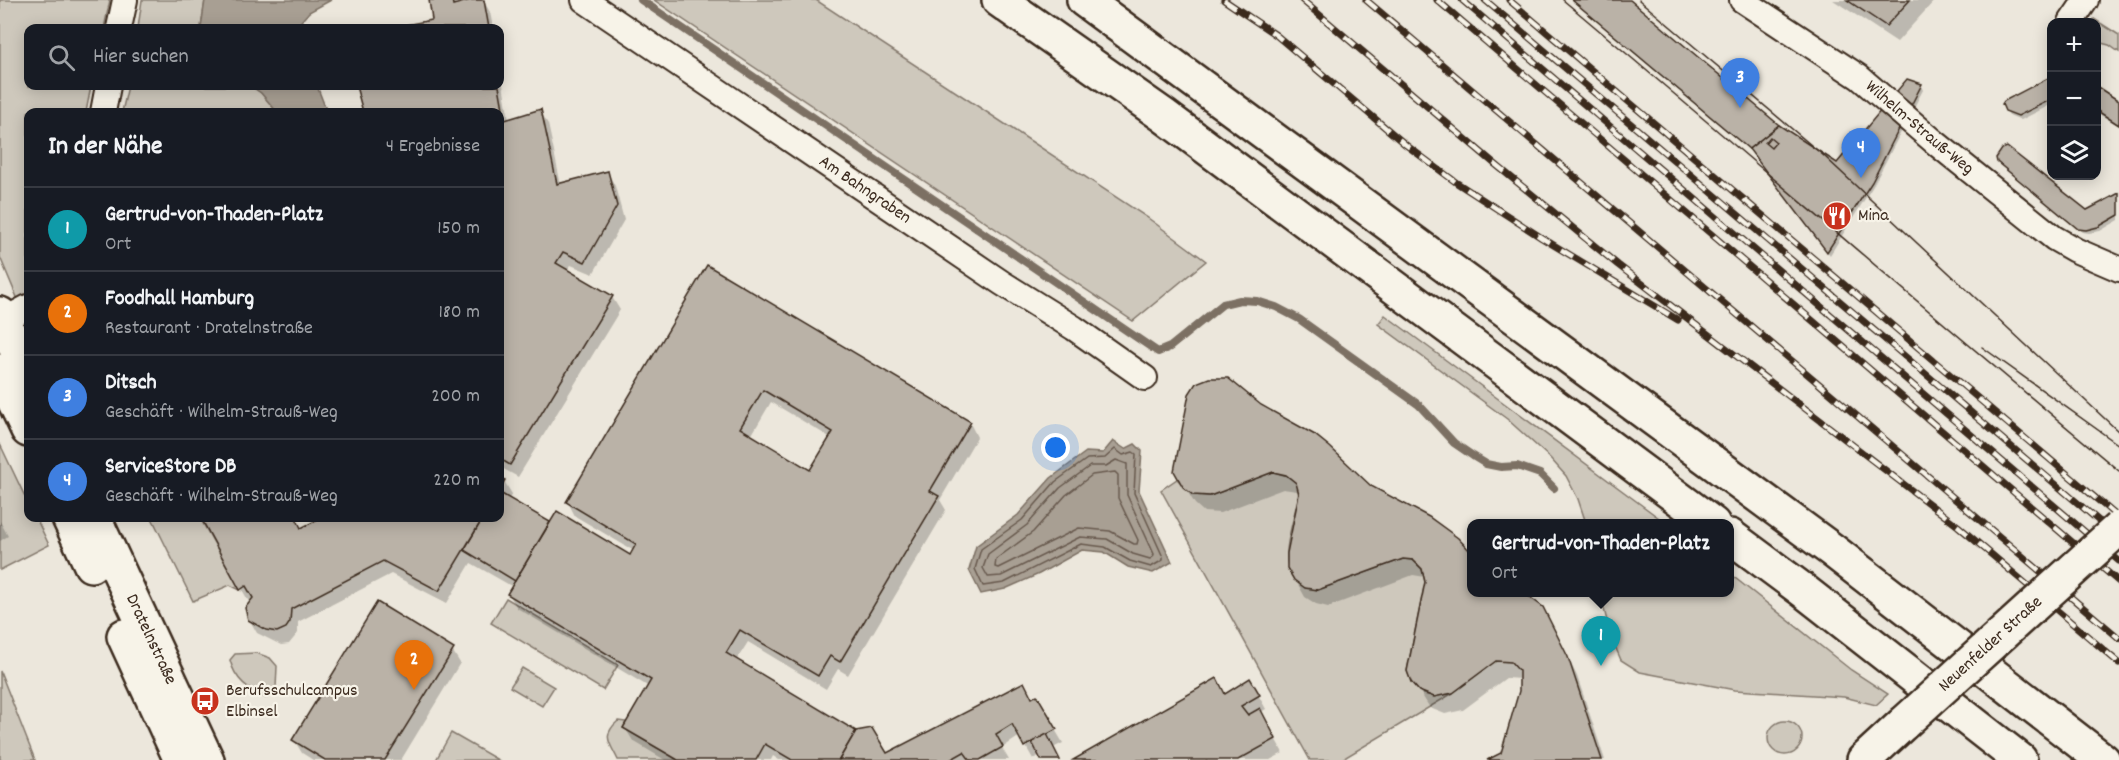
<!DOCTYPE html>
<html lang="de">
<meta charset="utf-8">
<style>
:root{--surface:#171b24;--page:#242831;--text:#f1f3f6;--muted:#9ea1a6;--line:#363941;--accent:#ea580c}
body{margin:0;font-family:Dekko,sans-serif;background:var(--page);color:var(--text)}
.controls{position:absolute;right:18px;top:18px;display:grid;overflow:hidden;border-radius:12px;box-shadow:0 3px 15px #0003}
.controls button{width:54px;height:54px;display:grid;place-items:center;padding:0;border:0;border-bottom:2px solid var(--line);background:var(--surface);color:var(--text);font:30px sans-serif}
.you{position:absolute;left:1056px;top:448px;width:21px;height:21px;margin:-15px;border:4px solid #fff;border-radius:50%;background:#1a73e8;box-shadow:0 0 0 9px #1a73e833}
.badge{display:grid;place-items:center;width:39px;height:39px;border-radius:50%;background:var(--accent);color:#fff;font-size:20px;font-weight:700}
.pin{position:absolute;translate:-50% -50px;filter:drop-shadow(0 2px 3px #0008)}
.pin::after{content:'';position:absolute;top:32px;width:21px;height:18px;background:inherit;clip-path:polygon(0 0,100% 0,50% 100%)}
.popup{position:absolute;left:1467px;top:519px;width:267px;height:78px;box-sizing:border-box;display:grid;place-content:center;border-radius:12px;background:var(--surface);filter:drop-shadow(0 2px 4px #0005);font-size:20px;white-space:nowrap;color:var(--muted)}
.popup b{font-size:22px;color:var(--text)}
.popup::after{content:'';position:absolute;left:50%;top:100%;margin-left:-12px;border:12px solid transparent;border-top-color:var(--surface)}
.list{margin:0;padding:0;list-style:none}
h2{display:flex;justify-content:space-between;align-items:center;height:78px;margin:0;padding:0 24px;font-size:26px}
h2 small{font-size:20px;font-weight:400;color:var(--muted)}
.list li{display:grid;grid-template-columns:39px 1fr auto;gap:18px;align-items:center;box-sizing:border-box;height:84px;padding:0 24px;border-top:2px solid var(--line)}
.list b{display:block;font-size:22px;white-space:nowrap}
.list p{margin:0;font-size:20px;white-space:nowrap;color:var(--muted)}
.list em{font-size:20px;font-style:normal;color:var(--muted)}
.icon{flex:none;width:33px;height:33px;fill:none;stroke:currentColor;stroke-width:2;stroke-linecap:round;stroke-linejoin:round}
.map{position:relative;flex:none;width:2119px;height:760px;overflow:hidden}
.search{position:absolute;background:var(--surface);box-shadow:0 3px 15px #0003;left:24px;top:24px;width:480px;height:66px;display:flex;align-items:center;gap:15px;box-sizing:border-box;padding:0 21px;border-radius:12px;color:var(--muted);font-size:22px}
.panel{position:absolute;background:var(--surface);box-shadow:0 3px 15px #0003;left:24px;top:108px;width:480px;height:414px;border-radius:12px}
.map>svg:first-child{display:block}
.green{fill:#cec8bc;stroke:#84796d;stroke-width:1.5}
.water{fill:#a89f93;stroke:#7c7064;stroke-width:1.5}
.shadow{fill:#0003;fill-rule:evenodd}
.lines{fill:none;stroke-linecap:round;stroke-linejoin:round}
.shore{stroke:#67594d;stroke-width:1.5}
.stream{stroke:#7c7064;stroke-width:8}
.building{fill:#bab2a7;stroke:#3b2a1e;stroke-width:1.5;fill-rule:evenodd}
.street-casing{stroke:#3b2a1e;stroke-width:28}
.secondary-casing{stroke:#3b2a1e;stroke-width:38}
.highway-casing{stroke:#3b2a1e;stroke-width:38}
.street{stroke:#f7f3e8;stroke-width:24}
.secondary{stroke:#f7f3e8;stroke-width:33}
.highway{stroke:#f7f3e8;stroke-width:33}
.tram{stroke:#3b2a1e;stroke-width:1.5}
.rail-casing{stroke:#3b2a1e;stroke-width:7}
.rail{stroke:#f7f3e8;stroke-width:4.5;stroke-dasharray:14;stroke-linecap:butt}
.secondary-bridge-casing{stroke:#3b2a1e;stroke-width:38;stroke-linecap:butt}
.secondary-bridge{stroke:#f7f3e8;stroke-width:33}
.labels{text-anchor:middle;dominant-baseline:central;stroke-width:4.5;stroke-linejoin:round;paint-order:stroke}
.street-label{font-size:18px;fill:#3b2a1e;stroke:#f7f3e8}
.poi-label{font-size:18px;fill:#3b2a1e;stroke:#f7f3e8;text-anchor:start}
</style>
<div class="map">
<svg width="2119" height="760" viewBox="0 0 2119 760">
<rect width="100%" height="100%" fill="#ece7dc"/>
<filter id="ink" filterUnits="userSpaceOnUse"><feTurbulence type="fractalNoise" baseFrequency=".0167" numOctaves="2"/><feDisplacementMap in="SourceGraphic" scale="12" xChannelSelector="R" yChannelSelector="G"/><feConvolveMatrix kernelMatrix="1 2 1 2 8 2 1 2 1" color-interpolation-filters="sRGB"/></filter>
<g filter="url(#ink)">
<g class="green">
<path d="M0 0H110L104 28H28V86H91L86 112H28V296L19 302 0 257Z"/>
<path d="M142 0H205L201 28H138Z"/>
<path d="M654 0H816L1148 218 1206 261 1133 321Z"/>
<path d="M2094 19 2119 35V52L2109 45 2097 42 2096 22H2092Z"/>
<path d="M128 86H251L261 93 277 112H122Z"/>
<path d="M1385 315 1655 515 1666 523H1586L1578 499 1566 476 1550 458 1507 419 1378 324Z"/>
<path d="M0 444 28 503V518H36L49 545 0 570Z"/>
<path d="M1273 472C1281 474 1292 476 1297 484 1300 491 1298 499 1296 507 1289 540 1271 581 1318 590L1403 559 1413 560 1422 569 1425 582 1407 671C1417 697 1427 699 1453 693L1341 760H1310L1161 490 1177 479 1193 495 1210 496Z"/>
<path d="M152 518H200L240 590 230 585 193 601Z"/>
<path d="M1730 574 1851 670 1888 694 1876 705 1844 697 1735 690 1640 672 1621 660 1611 637 1600 593 1730 592Z"/>
<path d="M506 598 618 665 603 690 491 623Z"/>
<path d="M256 653 270 658 277 666 276 688 274 695 266 698C248 689 235 680 230 660L235 654Z"/>
<path d="M522 668 554 687 542 706 510 687Z"/>
<path d="M0 671 35 760H0Z"/>
<path d="M618 721 626 722 623 728 678 760H618C610 743 601 736 618 721Z"/>
<circle cx="1785" cy="738" r="17"/>
<path d="M451 733 498 760H436Z"/>
</g>
<g class="water">
<path d="M205 0H331L309 12 297 26V28H201Z"/>
<path d="M251 86H317L327 112H277L261 93Z"/>
<path d="M1113 441 1125 449 1135 444 1142 451 1139 491 1172 562 1153 573 1128 567 1104 552 1082 550 1039 574 1005 589 981 594 969 570 976 546 1018 515 1051 478 1086 452 1103 453Z"/>
</g>
<g class="shadow">
<path d="M431 0H454L457 6 483 0 490 12 493 28H396L433 21Z"/>
<path d="M1571 0H1628L1778 127 1837 165 1921 86 1923 90 1873 186 1830 255 1753 153Z"/>
<path d="M1833 0H1935L1897 42Z"/>
<path d="M500 66 509 120 540 111 548 124 561 185 608 173 615 186 624 220 593 274 571 265 567 271 612 297 620 310 518 477 500 467V112H365L358 86H500Z"/>
<path d="M2052 78V104L2021 120 2009 115 2006 110Z"/>
<path d="M2096 88 2119 103V126L2096 112Z"/>
<path d="M1999 161 2087 212 2119 194V220L2100 231 2089 233 2082 232 2002 166Z"/>
<path d="M708 267 970 423 977 437 940 500 946 510 848 675 838 669 826 689 748 642 736 661 887 755 1036 697 1063 743 1053 748 1059 760H1043L1040 755 1033 759 1020 736 1002 748 1009 760H779L773 756 771 760H665L633 741 625 728 649 687 517 608 509 594 513 587 471 563 447 603 391 574 298 622V633L289 644 281 645 257 633 249 619 255 598 249 602 202 518H294L301 530 324 518H500V479L504 481 512 494 508 500 550 524 631 557 634 551 575 516 568 502ZM771 402 831 438 811 472 751 436Z"/>
<path d="M1191 394 1472 592 1552 626 1577 676 1605 760H1490L1503 755 1521 691 1520 679 1506 678 1463 710 1445 714 1430 708 1413 681 1427 582 1425 577 1413 575 1328 607 1316 604 1305 597 1289 568 1300 494 1297 491 1283 489 1220 513 1204 512 1195 504 1175 471Z"/>
<path d="M0 521 8 536 0 541Z"/>
<path d="M452 650 460 663 401 760H313L302 753 294 740Z"/>
<path d="M1250 680 1266 709 1261 712 1283 753 1270 760H1076L1225 695Z"/>
</g>
<g class="lines">
<g class="shore">
<path d="M1115 449 1123 455 1133 452 1136 454 1134 493 1163 557V560L1151 567 1130 561 1105 547 1081 544 1004 583 983 586 975 569 981 549 1022 520 1055 482 1087 459 1105 458Z"/>
<path d="M1116 460 1127 464V495L1154 554 1153 557 1150 559 1133 554 1107 539 1080 537 1001 576 988 577 983 568 988 554 1027 525 1060 488 1090 466H1106Z"/>
<path d="M1115 472 1118 475V498L1138 540 1137 544H1134L1110 531 1079 528 998 568 995 567 996 559 1033 532 1066 495 1092 475Z"/>
</g>
<path class="stream" d="M641 0 1158 352 1170 347 1223 304 1240 300 1257 301 1276 307 1299 319 1419 405 1454 443 1473 456 1486 464 1501 467 1517 466 1540 474 1554 488"/>
</g>
<g class="building">
<path d="M429 0H452L453 5 471 0H484L489 28H389L432 20Z"/>
<path d="M1572 0H1630L1779 125 1749 149Z"/>
<path d="M1847 0H1910L1886 26Z"/>
<path d="M2052 76V99L2018 116 2005 111 2002 104 2004 101Z"/>
<path d="M1907 79 1922 84 1872 182 1827 252 1749 149 1779 125 1837 163Z"/>
<path d="M356 86H499L505 120 541 109 557 184 608 171 617 206 585 262 563 252 556 263 613 296 510 465 500 459V112H363Z"/>
<path d="M2096 86 2119 101V125L2096 110Z"/>
<path d="M1770 137 1776 142 1771 148 1765 143Z"/>
<path d="M2007 147 2087 210 2119 193V215L2098 227 2086 230 2078 229 1997 162 1996 158 2002 149Z"/>
<path d="M707 265 971 422 930 491 939 496 840 662 830 656 818 676 740 630 726 653 856 731 839 760H792L765 744 756 760H678L623 728 651 680 507 594 557 511 630 555 636 544 566 502ZM763 390 833 432 810 470 740 428Z"/>
<path d="M1209 378H1228L1261 405 1315 435 1330 447 1371 486 1429 517 1458 538 1472 553V592H1523L1543 607 1568 657 1602 760H1487L1501 753 1519 691V671L1511 662 1496 661 1453 693 1434 697 1419 691 1411 682 1407 671 1425 582 1422 569 1413 560 1403 559 1318 590 1305 588 1294 580 1287 568V553L1299 494 1296 483 1286 475 1273 472 1210 496 1193 495 1183 487 1174 471 1189 394 1196 383Z"/>
<path d="M500 477 505 480 500 489Z"/>
<path d="M500 493 550 522 515 581 464 550 483 518H500Z"/>
<path d="M201 518H296L301 528 321 518H483L439 591 383 561 291 609 290 622 286 628 277 632 266 630 248 620 245 608 253 598 246 586 240 590Z"/>
<path d="M377 602 454 649 385 760H325L292 740Z"/>
<path d="M1217 678 1225 694 1250 678 1260 695 1241 706 1248 715 1260 708 1276 739 1238 760H1073Z"/>
<path d="M1024 682 1032 698 1037 695 1057 729 1024 747 1012 724 996 734 1003 747 980 760H970L964 752 950 760H839L856 731 872 728 887 753Z"/>
<path d="M1047 734 1060 760H1041L1032 742Z"/>
</g>
<g class="lines">
<g class="street-casing">
<g id="street">
<path id="s1" d="M584 0 1002 283 1074 328 1145 378"/>
<path id="s2" d="M1742 0 1859 77 1937 144 2054 238 2075 250 2119 269"/>
<path d="M2071 22 2086 0"/>
<path d="M119 28 125 0"/>
<path d="M103 112 108 86"/>
<path d="M0 322 28 307"/>
</g>
</g>
<g class="secondary-casing">
<g id="secondary">
<path d="M0 314 28 374"/>
<path d="M0 371 28 430"/>
<path d="M69 518 91 565"/>
<path id="s3" d="M94 518 207 760"/>
<path d="M124 636 181 760"/>
<path d="M1864 760 1904 723"/>
</g>
</g>
<g class="highway-casing">
<g id="highway">
<path d="M999 0 1163 115 1713 524"/>
<path d="M1084 0 1832 550 2103 760"/>
<path d="M1730 536 1804 591 2020 760"/>
</g>
</g>
<use href="#street" class="street"/>
<use href="#secondary" class="secondary"/>
<use href="#highway" class="highway"/>
<g class="tram">
<path d="M1563 0C1749 156 1932 316 2119 471"/>
<path d="M1639 0 1824 156 2119 432"/>
<path d="M1982 347 2119 445"/>
</g>
<g class="rail-casing">
<g id="rail">
<path d="M1224 0 1276 35 1406 145 1457 183 1542 238 1678 320"/>
<path d="M1302 0 1495 164 1618 265 1958 526 2119 663"/>
<path d="M1366 0 2119 638"/>
<path d="M1437 0 2119 582"/>
<path d="M1462 0 2119 561"/>
<path d="M1485 0 2119 538"/>
<path d="M1509 0 2119 518"/>
</g>
</g>
<use href="#rail" class="rail"/>
<g class="secondary-bridge-casing">
<g id="secondary-bridge">
<path id="s4" d="M1904 723 2119 528"/>
</g>
</g>
<use href="#secondary-bridge" class="secondary-bridge"/>
</g>
</g>
<defs>
<g id="restaurant-disc" transform="scale(1.5)"><circle r="9.5" fill="#c8321e" stroke="#f7f3e8"/><path d="M-5-6h1v4h1v-4h1v4h1v-4h1v5L-1.5 .5V6h-2V.5L-5-1ZM5-6V6H3V1.5H1.5Q1.5-4 5-6Z" fill="#fff"/></g>
<g id="bus-disc" transform="scale(1.5)"><circle r="9.5" fill="#c8321e" stroke="#f7f3e8"/><path d="M-5-6H5V4H4V6H2V4H-2V6H-4V4H-5ZM-3.5-4V0h7V-4ZM-3.5 1.2v1.5H-2V1.2ZM2 1.2v1.5H3.5V1.2Z" fill="#fff"/></g>
</defs>
<g fill-rule="evenodd">
<use href="#restaurant-disc" x="1837" y="216"/>
<use href="#bus-disc" x="205" y="701"/>
</g>
<g class="labels">
<g class="street-label">
<text stroke="none"><textPath href="#s2" startOffset="219">Wilhelm-Strauß-Weg</textPath></text>
<text stroke="none"><textPath href="#s1" startOffset="339">Am Bahngraben</textPath></text>
<text stroke="none"><textPath href="#s3" startOffset="134">Dratelnstraße</textPath></text>
<text stroke="none"><textPath href="#s4" startOffset="117">Neuenfelder Straße</textPath></text>
</g>
<g class="poi-label">
<text x="1858" y="216">Mina</text>
<text x="226" y="691">Berufsschulcampus<tspan x="226" dy="21">Elbinsel</tspan></text>
</g>
</g>
</svg>
<div class="controls">
<button>+</button>
<button>−</button>
<button><svg class="icon" aria-label="layers" viewBox="0 0 24 24"><path d="M12 4l9 5-9 5-9-5zM3 14l9 5 9-5"/></svg></button>
</div>
<div class="you"></div>
<div class="pin badge" style="left:1601px;top:666px;background:#0f9aa8">1</div>
<div class="popup"><b>Gertrud-von-Thaden-Platz</b>Ort</div>
<div class="pin badge" style="left:414px;top:690px;background:#e8710a">2</div>
<div class="pin badge" style="left:1740px;top:108px;background:#3f7fe0">3</div>
<div class="pin badge" style="left:1861px;top:178px;background:#3f7fe0">4</div>
<div class="search"><svg class="icon" aria-label="search" viewBox="0 0 24 24"><circle cx="10" cy="10" r="6"/><path d="M15 15l6 6"/></svg>Hier suchen</div>
<section class="panel">
<h2>In der Nähe<small>4 Ergebnisse</small></h2>
<ul class="list">
<li><span class="badge" style="background:#0f9aa8">1</span><div><b>Gertrud-von-Thaden-Platz</b><p>Ort</p></div><em>150 m</em></li>
<li><span class="badge" style="background:#e8710a">2</span><div><b>Foodhall Hamburg</b><p>Restaurant · Dratelnstraße</p></div><em>180 m</em></li>
<li><span class="badge" style="background:#3f7fe0">3</span><div><b>Ditsch</b><p>Geschäft · Wilhelm-Strauß-Weg</p></div><em>200 m</em></li>
<li><span class="badge" style="background:#3f7fe0">4</span><div><b>ServiceStore DB</b><p>Geschäft · Wilhelm-Strauß-Weg</p></div><em>220 m</em></li>
</ul>
</section>
</div>
